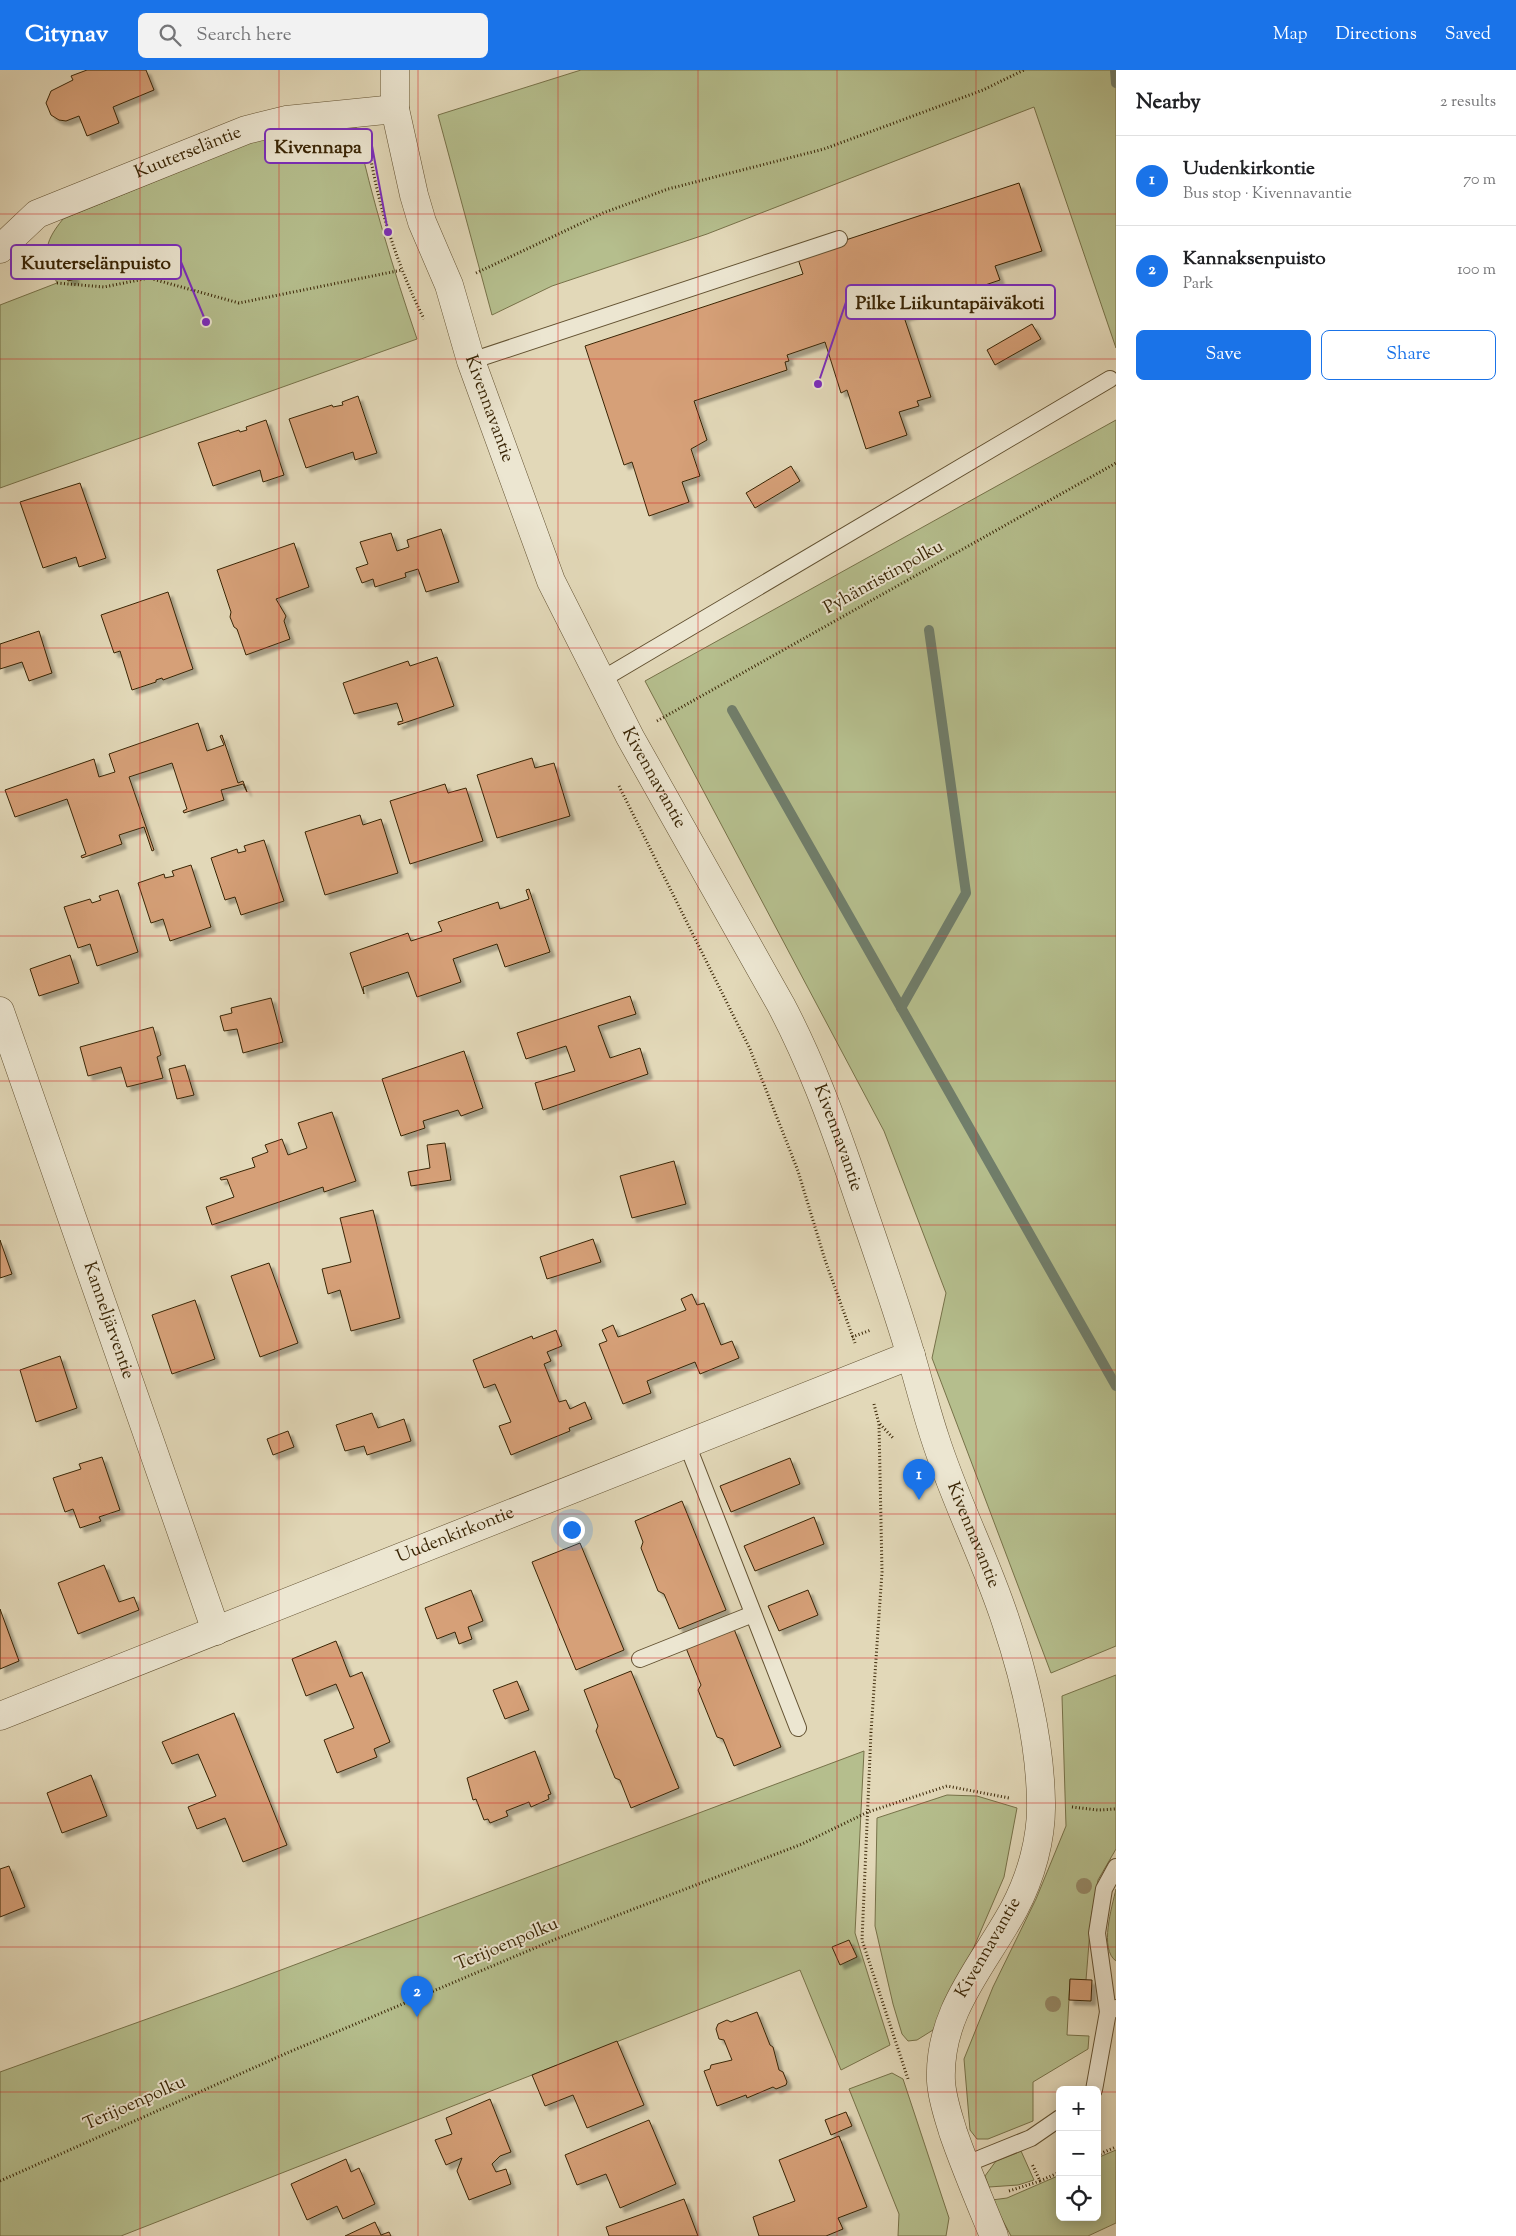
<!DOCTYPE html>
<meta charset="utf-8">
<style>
:root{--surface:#fff;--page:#f2f2f2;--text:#202124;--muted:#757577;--line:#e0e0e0;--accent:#1a73e8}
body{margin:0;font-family:"Sorts Mill Goudy",serif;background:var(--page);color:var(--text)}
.controls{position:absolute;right:15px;bottom:15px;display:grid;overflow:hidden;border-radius:8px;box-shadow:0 2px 12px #0003}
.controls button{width:45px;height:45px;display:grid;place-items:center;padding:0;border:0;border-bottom:1px solid var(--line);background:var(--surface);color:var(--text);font:25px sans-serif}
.you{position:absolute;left:571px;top:1459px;width:18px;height:18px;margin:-12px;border:4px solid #fff;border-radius:50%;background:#1a73e8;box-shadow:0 0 0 8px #1a73e833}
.badge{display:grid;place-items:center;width:32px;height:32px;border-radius:50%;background:var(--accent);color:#fff;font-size:16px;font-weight:700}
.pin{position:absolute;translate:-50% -41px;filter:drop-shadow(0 1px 2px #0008)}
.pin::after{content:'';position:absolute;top:26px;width:18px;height:15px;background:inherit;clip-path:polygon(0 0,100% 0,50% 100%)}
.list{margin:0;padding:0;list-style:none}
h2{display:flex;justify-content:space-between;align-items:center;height:65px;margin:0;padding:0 20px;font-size:21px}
h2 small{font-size:16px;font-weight:400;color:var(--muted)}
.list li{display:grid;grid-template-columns:32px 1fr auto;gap:15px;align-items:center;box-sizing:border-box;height:90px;padding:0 20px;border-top:1px solid var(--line)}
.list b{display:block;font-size:19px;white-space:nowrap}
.list p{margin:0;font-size:16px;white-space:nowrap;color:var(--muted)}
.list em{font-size:16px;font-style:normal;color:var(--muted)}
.actions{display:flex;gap:10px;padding:15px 20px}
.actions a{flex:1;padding:11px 0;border:1px solid var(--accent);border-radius:8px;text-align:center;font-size:18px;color:var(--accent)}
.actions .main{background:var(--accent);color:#fff}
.icon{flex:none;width:28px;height:28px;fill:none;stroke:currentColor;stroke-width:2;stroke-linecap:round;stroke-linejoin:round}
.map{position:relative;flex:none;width:1116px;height:2166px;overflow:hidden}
header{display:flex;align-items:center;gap:30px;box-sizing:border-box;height:70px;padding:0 25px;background:var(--accent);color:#fff}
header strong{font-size:24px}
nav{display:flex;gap:28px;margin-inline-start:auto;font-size:18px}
.search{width:350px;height:45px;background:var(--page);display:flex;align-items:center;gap:12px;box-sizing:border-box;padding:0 18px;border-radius:8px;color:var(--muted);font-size:19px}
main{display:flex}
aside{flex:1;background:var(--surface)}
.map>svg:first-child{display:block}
.green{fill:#b5be8d;stroke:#777249}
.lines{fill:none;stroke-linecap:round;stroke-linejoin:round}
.stream{stroke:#707e6b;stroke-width:10}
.building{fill:#d6a078;stroke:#392505;filter:url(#shadow)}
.service-casing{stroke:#635232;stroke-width:18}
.minor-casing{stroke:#635232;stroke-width:29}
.tertiary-casing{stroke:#635232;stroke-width:29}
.path{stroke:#392505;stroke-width:3;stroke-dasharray:1 2.5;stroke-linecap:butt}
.service{stroke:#ece6d1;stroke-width:16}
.minor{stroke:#ece6d1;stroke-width:28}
.tertiary{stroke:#ece6d1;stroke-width:28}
.tree{fill:#968a68}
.grid{fill:none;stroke:#d62828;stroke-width:1;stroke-opacity:0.55}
.labels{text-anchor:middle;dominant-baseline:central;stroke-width:4;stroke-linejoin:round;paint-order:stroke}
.street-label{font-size:18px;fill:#392505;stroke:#ece6d1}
.leader{fill:none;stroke:#7b2cbf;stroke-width:2}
.callout-dot{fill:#7b2cbf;stroke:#ece6d1;stroke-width:2}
.callout{fill:#ece6d1;stroke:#7b2cbf;stroke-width:2}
.callout-label{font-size:19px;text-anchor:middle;font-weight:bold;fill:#392505}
</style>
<header>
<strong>Citynav</strong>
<div class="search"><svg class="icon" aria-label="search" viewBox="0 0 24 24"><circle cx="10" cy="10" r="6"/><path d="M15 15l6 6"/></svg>Search here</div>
<nav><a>Map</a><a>Directions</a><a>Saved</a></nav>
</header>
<main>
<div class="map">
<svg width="1116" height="2166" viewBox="0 0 1116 2166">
<defs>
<filter id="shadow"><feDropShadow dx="4.5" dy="4.5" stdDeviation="1" flood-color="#0004"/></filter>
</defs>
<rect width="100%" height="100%" fill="#e2d8b8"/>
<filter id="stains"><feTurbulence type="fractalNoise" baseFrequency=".004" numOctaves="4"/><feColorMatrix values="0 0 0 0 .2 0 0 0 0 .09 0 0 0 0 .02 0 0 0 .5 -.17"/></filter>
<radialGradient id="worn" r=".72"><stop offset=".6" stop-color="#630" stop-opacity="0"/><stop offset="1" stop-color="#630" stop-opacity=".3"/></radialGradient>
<g class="green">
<path d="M581 0H1116V278L1034 37 707 164 552 216 492 245 438 45Z"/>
<path d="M356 57C372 129 393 199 417 269L0 418V235L57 213C44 184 42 175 63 149L249 73 282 64Z"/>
<path d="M1116 350V1576L1051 1603 932 1288 946 1223 884 1061 645 611Z"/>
<path d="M1116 1605V1779L1098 1810 1091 1848 1086 1910H1070L1067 1965 1089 1966 1088 1979 1033 2012V2051L988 2069H977L970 2060 964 1989 993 1917 1036 1829 1066 1756 1062 1626Z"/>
<path d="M864 1681 855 1863 890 1975 841 2000 800 1900 121 2166H0V2002L233 1918Z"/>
<path d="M947 1725 977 1726 1017 1738 1004 1807 970 1886 933 1960 917 1970 908 1971 902 1964 893 1934 875 1856 877 1748Z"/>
<path d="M1116 1819V1891C1099 1879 1112 1837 1116 1819Z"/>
<path d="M892 2003 903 2009 949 2148 946 2166H898L899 2144 849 2019Z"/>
<path d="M1116 2080V2153L1088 2166H1011L992 2130 1007 2128 1060 2105V2147H1097V2088Z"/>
<path d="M1021 2081 1034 2110 1018 2115 989 2117 985 2106 996 2091Z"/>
</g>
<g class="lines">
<g class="stream">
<path d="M1115 0 1116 13"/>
<path d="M732 640 1116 1316"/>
<path d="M901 938 966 823 929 560"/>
</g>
</g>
<g class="building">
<path d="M87 0H146L154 20 113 37 119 53 87 66 79 46 66 51 59 50 51 45 46 33 51 21 73 10 71 6Z"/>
<path d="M1019 113 1042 181 995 196 1000 210 929 234 931 238 904 247 931 327 917 331 919 336 899 342 907 365 866 379 847 320 841 323 825 272 787 285 789 291 785 292 787 300 694 331 707 370 691 379 700 406 682 412 689 432 649 446 632 392 624 395 585 276 803 204 797 186Z"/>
<path d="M70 196 75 209 68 211 62 198Z"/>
<path d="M1032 254 1041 269 995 295 987 280Z"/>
<path d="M358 326 377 383 355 390 353 382 306 398 289 349 332 335 333 337 343 335 342 332Z"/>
<path d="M266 350 284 405 263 412 260 400 213 416 198 373 239 360 240 362 247 360 246 357Z"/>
<path d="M791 396 800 411 755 438 746 423Z"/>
<path d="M80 413 106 488 79 497 76 487 43 498 20 432Z"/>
<path d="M441 459 459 512 426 522 418 499 405 503 406 507 375 517 373 509 362 513 356 498 368 494 360 472 391 463 397 481 409 477 407 470Z"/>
<path d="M294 473 309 517 276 529 286 546 284 551 290 569 246 585 237 559 234 557 230 547 231 542 217 500Z"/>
<path d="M168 522 193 599 163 610 162 608 156 610V612L132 620 120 581 114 583 101 545Z"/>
<path d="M39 561 52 603 29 611 22 592 0 599V574Z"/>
<path d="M437 587 454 636 398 655V652L403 651 397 633 354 644 343 613 408 591 410 596Z"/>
<path d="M198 653 207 681 224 675 220 666 222 665 238 713 243 711 247 722 243 714 221 720 224 730 184 743 183 741 187 739 172 693 129 707 154 780 152 781 144 757 119 765 122 774 82 788 81 786 86 784 67 729 15 747 5 720 94 689 99 707 115 702 109 684Z"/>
<path d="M532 688 535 698 554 693 570 746 497 768 477 705Z"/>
<path d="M445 714 448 723 466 718 483 771 410 794 390 731Z"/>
<path d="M360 745 363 755 381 749 398 803 325 825 305 762Z"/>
<path d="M264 770 284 831 241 845 235 827 225 830 211 788 237 779 238 783 246 781 244 776Z"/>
<path d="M191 795 211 857 170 871 163 849 151 853 138 813 164 804 165 808 174 806 172 801Z"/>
<path d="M529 819 550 882 505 897 497 874 453 889 461 912 417 927 408 902 363 917 364 924 350 883 408 863 411 871 442 861 438 852 498 832 500 839 529 829 526 820Z"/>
<path d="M118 820 138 882 97 896 90 874 78 878 64 837 90 829 92 833 101 830 99 826Z"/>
<path d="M70 885 79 913 39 926 30 899Z"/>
<path d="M630 926 636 944 598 956 610 988 640 978 648 1004 543 1040 535 1013 575 1001 566 976 526 989 517 963Z"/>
<path d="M271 928 283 972 243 983 237 959 224 961 220 946 232 943 231 938Z"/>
<path d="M153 957 161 985 157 987 163 1008 127 1017 121 997 88 1006 80 977Z"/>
<path d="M464 981 483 1038 461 1046 458 1040 423 1051 425 1058 401 1066 382 1009Z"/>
<path d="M185 995 194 1025 177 1029 169 999Z"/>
<path d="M332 1042 356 1111 324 1122 323 1117 212 1155 206 1137 234 1127 227 1109 221 1110 220 1108 255 1097 252 1088 268 1082 265 1075 282 1069 288 1085 307 1078 298 1053Z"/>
<path d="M445 1073 451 1110 411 1116 408 1102 430 1098 427 1075Z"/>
<path d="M674 1091 686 1134 632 1148 620 1106Z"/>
<path d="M373 1140 400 1248 351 1261 340 1220 328 1224 322 1199 351 1192 340 1148Z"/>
<path d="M593 1169 601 1192 547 1209 540 1187Z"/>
<path d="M0 1170 12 1204 0 1208Z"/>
<path d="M269 1193 298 1273 260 1287 231 1206Z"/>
<path d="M692 1224 697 1235 704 1233 721 1275 732 1271 739 1288 700 1304 695 1292 647 1311 651 1323 623 1334 599 1274 607 1271 602 1260 613 1255 618 1267 624 1265 686 1240 681 1229Z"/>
<path d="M195 1230 215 1289 172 1304 152 1245Z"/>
<path d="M556 1260 562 1276 547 1282 551 1291 544 1294 559 1332 566 1330 570 1339 585 1332 592 1349 569 1358 570 1361 511 1385 499 1356 511 1352 495 1314 484 1318 473 1290 532 1266 533 1269Z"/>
<path d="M60 1286 77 1338 36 1352 20 1300Z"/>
<path d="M372 1343 378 1358 404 1349 411 1371 367 1385 364 1376 345 1381 336 1355Z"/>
<path d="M288 1361 294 1377 273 1385 267 1369Z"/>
<path d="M102 1387 120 1440 99 1447 101 1451 80 1458 73 1439 65 1442 53 1408 81 1399 79 1394Z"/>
<path d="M790 1388 800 1414 731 1442 720 1416Z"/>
<path d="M682 1431 726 1540 679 1559 664 1524 658 1521 641 1478 643 1472 635 1451Z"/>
<path d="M814 1447 824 1474 755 1501 744 1476Z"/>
<path d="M580 1473 624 1580 576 1600 532 1492Z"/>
<path d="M104 1495 119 1532 134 1527 139 1540 78 1564 58 1513Z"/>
<path d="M471 1520 483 1551 468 1557 472 1569 459 1574 455 1562 437 1569 425 1538Z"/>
<path d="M808 1520 818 1545 779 1561 768 1536Z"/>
<path d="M0 1539 19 1591 0 1599Z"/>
<path d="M734 1559 781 1677 734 1696 723 1669 717 1667 698 1620 701 1615 686 1578Z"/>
<path d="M336 1571 350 1607 362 1602 390 1672 374 1679 377 1687 337 1703 324 1670 354 1658 336 1614 306 1626 292 1589Z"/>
<path d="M631 1601 679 1718 631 1738 620 1710 615 1708 596 1661 598 1656 584 1620Z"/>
<path d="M517 1611 529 1640 505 1649 493 1620Z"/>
<path d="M234 1643 287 1775 243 1792 225 1748 197 1759 188 1737 216 1726 198 1684 172 1694 162 1672Z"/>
<path d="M535 1681 551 1724 548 1725 549 1729 531 1737 529 1732 506 1741 508 1746 490 1753 488 1749 484 1750 476 1729 473 1730 467 1708Z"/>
<path d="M91 1705 107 1746 62 1763 47 1723Z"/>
<path d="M9 1796 25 1837 0 1847V1799Z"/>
<path d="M849 1870 857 1887 840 1895 832 1877Z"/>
<path d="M1070 1909 1092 1910 1091 1931 1069 1930Z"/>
<path d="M757 1942 770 1975 773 1977 779 2000 783 2002 787 2012 786 2015 776 2019 773 2017 747 2028 746 2025 717 2036 704 2001 710 1999 711 1995 732 1990 724 1970 719 1969 716 1959 718 1954 727 1950 731 1952Z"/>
<path d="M617 1971 644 2035 587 2058 573 2025 545 2036 532 2005Z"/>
<path d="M490 2029 511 2082 500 2086 492 2094 496 2102 506 2099 511 2114 469 2130 457 2101 462 2088 446 2095 435 2070 452 2064 446 2048Z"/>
<path d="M846 2042 852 2056 831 2065 825 2050Z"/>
<path d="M649 2050 676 2114 620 2138 606 2104 577 2115 565 2085Z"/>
<path d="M839 2066 867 2137 838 2148 843 2159 826 2166H759L753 2147 795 2131 779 2090Z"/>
<path d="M346 2089 351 2102 359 2098 375 2134 343 2149 337 2136 307 2150 291 2114Z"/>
<path d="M684 2129 698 2166H609L606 2157Z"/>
<path d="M375 2152 381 2165 389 2162 391 2166H345Z"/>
</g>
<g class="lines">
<g class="service-casing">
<g id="service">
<path d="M471 291 839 169"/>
<path d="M601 610 1110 309"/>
<path d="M687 1374 798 1658"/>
<path d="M640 1589 753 1544"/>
<path d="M1108 1942 1097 1863 1104 1819 1116 1797"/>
<path d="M1094 2020 1108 1942 1116 1938"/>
<path d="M964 2095 1031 2068 1060 2048"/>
</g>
</g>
<g class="minor-casing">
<g id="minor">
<path id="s1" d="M0 179 37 144 246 60 286 50 395 39"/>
<path id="s2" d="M0 941 216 1561"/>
<path id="s3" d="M0 1646 911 1285"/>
</g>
</g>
<g class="tertiary-casing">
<g id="tertiary">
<path id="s4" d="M395 0V39L414 125 422 152 449 215 471 291 551 511 630 667 781 935C810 990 831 1047 851 1105 871 1165 893 1225 911 1286 919 1313 926 1341 935 1368 955 1431 986 1490 1006 1552 1025 1609 1040 1671 1041 1732 1042 1768 1031 1807 1014 1839 983 1896 938 1942 941 2011 942 2029 948 2045 953 2062 965 2097 980 2132 994 2166"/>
</g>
</g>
<g class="path">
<path d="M371 90C381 145 399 199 424 249"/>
<path d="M476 203 603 143 668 119 824 79 983 20 1024 0"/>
<path d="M57 213 104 217 149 208 239 233 402 200"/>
<path d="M657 651 1116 393"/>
<path d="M619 716 750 979 798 1101 825 1190 855 1273"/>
<path d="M852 1267 871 1260"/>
<path d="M874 1334 879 1354 882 1502 871 1662 862 1870 908 2009"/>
<path d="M880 1354 893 1368"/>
<path d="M1072 1737 1098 1740 1116 1739"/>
<path d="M1097 2085 1116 2077"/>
<path d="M0 2111 287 1983 556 1869 802 1774 868 1742 947 1716 1009 1728"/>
<path d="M1040 2111 1060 2102"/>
<path d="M1009 2121 1040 2111 1032 2094"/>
</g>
<use href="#service" class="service"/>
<use href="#minor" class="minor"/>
<use href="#tertiary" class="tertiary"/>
</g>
<g class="tree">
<circle cx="1084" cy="1816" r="8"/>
<circle cx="1053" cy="1934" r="8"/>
</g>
<path class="grid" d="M140 0V2166M279 0V2166M418 0V2166M558 0V2166M698 0V2166M837 0V2166M976 0V2166M0 144H1116M0 289H1116M0 433H1116M0 578H1116M0 722H1116M0 866H1116M0 1011H1116M0 1155H1116M0 1300H1116M0 1444H1116M0 1588H1116M0 1733H1116M0 1877H1116M0 2022H1060M1097 2022H1116"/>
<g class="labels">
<g class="street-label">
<text stroke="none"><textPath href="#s1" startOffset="214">Kuuterseläntie</textPath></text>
<text stroke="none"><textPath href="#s4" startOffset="354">Kivennavantie</textPath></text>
<text transform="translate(884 508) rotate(-29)">Pyhänristinpolku</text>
<text stroke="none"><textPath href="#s4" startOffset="759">Kivennavantie</textPath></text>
<text stroke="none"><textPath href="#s4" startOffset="1164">Kivennavantie</textPath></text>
<text stroke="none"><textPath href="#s2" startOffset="328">Kanneljärventie</textPath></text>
<text stroke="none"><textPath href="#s4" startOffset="1584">Kivennavantie</textPath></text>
<text stroke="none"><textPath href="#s3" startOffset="490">Uudenkirkontie</textPath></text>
<text transform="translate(507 1875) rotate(-23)">Terijoenpolku</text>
<text transform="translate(989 1878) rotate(-60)">Kivennavantie</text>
<text transform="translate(135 2034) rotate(-24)">Terijoenpolku</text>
</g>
</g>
<path class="leader" d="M388 162L372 76M206 252L181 192M818 314L846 232"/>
<g class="callout-dot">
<circle cx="388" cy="162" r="5"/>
<circle cx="206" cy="252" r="5"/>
<circle cx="818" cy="314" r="5"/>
</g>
<g class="callout">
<rect x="265" y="59" width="107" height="34" rx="5"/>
<rect x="11" y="175" width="170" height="34" rx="5"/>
<rect x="846" y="215" width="209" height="34" rx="5"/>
</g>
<g class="callout-label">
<text x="318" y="83">Kivennapa</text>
<text x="96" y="199">Kuuterselänpuisto</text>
<text x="950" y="239">Pilke Liikuntapäiväkoti</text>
</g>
<rect width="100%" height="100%" filter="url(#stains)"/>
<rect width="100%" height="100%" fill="url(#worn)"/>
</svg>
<div class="controls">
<button>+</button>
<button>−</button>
<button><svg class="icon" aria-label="locate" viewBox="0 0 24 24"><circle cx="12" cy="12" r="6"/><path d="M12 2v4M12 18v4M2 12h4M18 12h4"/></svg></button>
</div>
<div class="you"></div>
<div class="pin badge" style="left:919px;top:1430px">1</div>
<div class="pin badge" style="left:417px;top:1947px">2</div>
</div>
<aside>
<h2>Nearby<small>2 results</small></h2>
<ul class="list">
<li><span class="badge">1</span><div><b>Uudenkirkontie</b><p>Bus stop · Kivennavantie</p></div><em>70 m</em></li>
<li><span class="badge">2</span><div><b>Kannaksenpuisto</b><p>Park</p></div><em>100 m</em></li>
</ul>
<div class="actions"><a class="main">Save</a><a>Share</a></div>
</aside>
</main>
